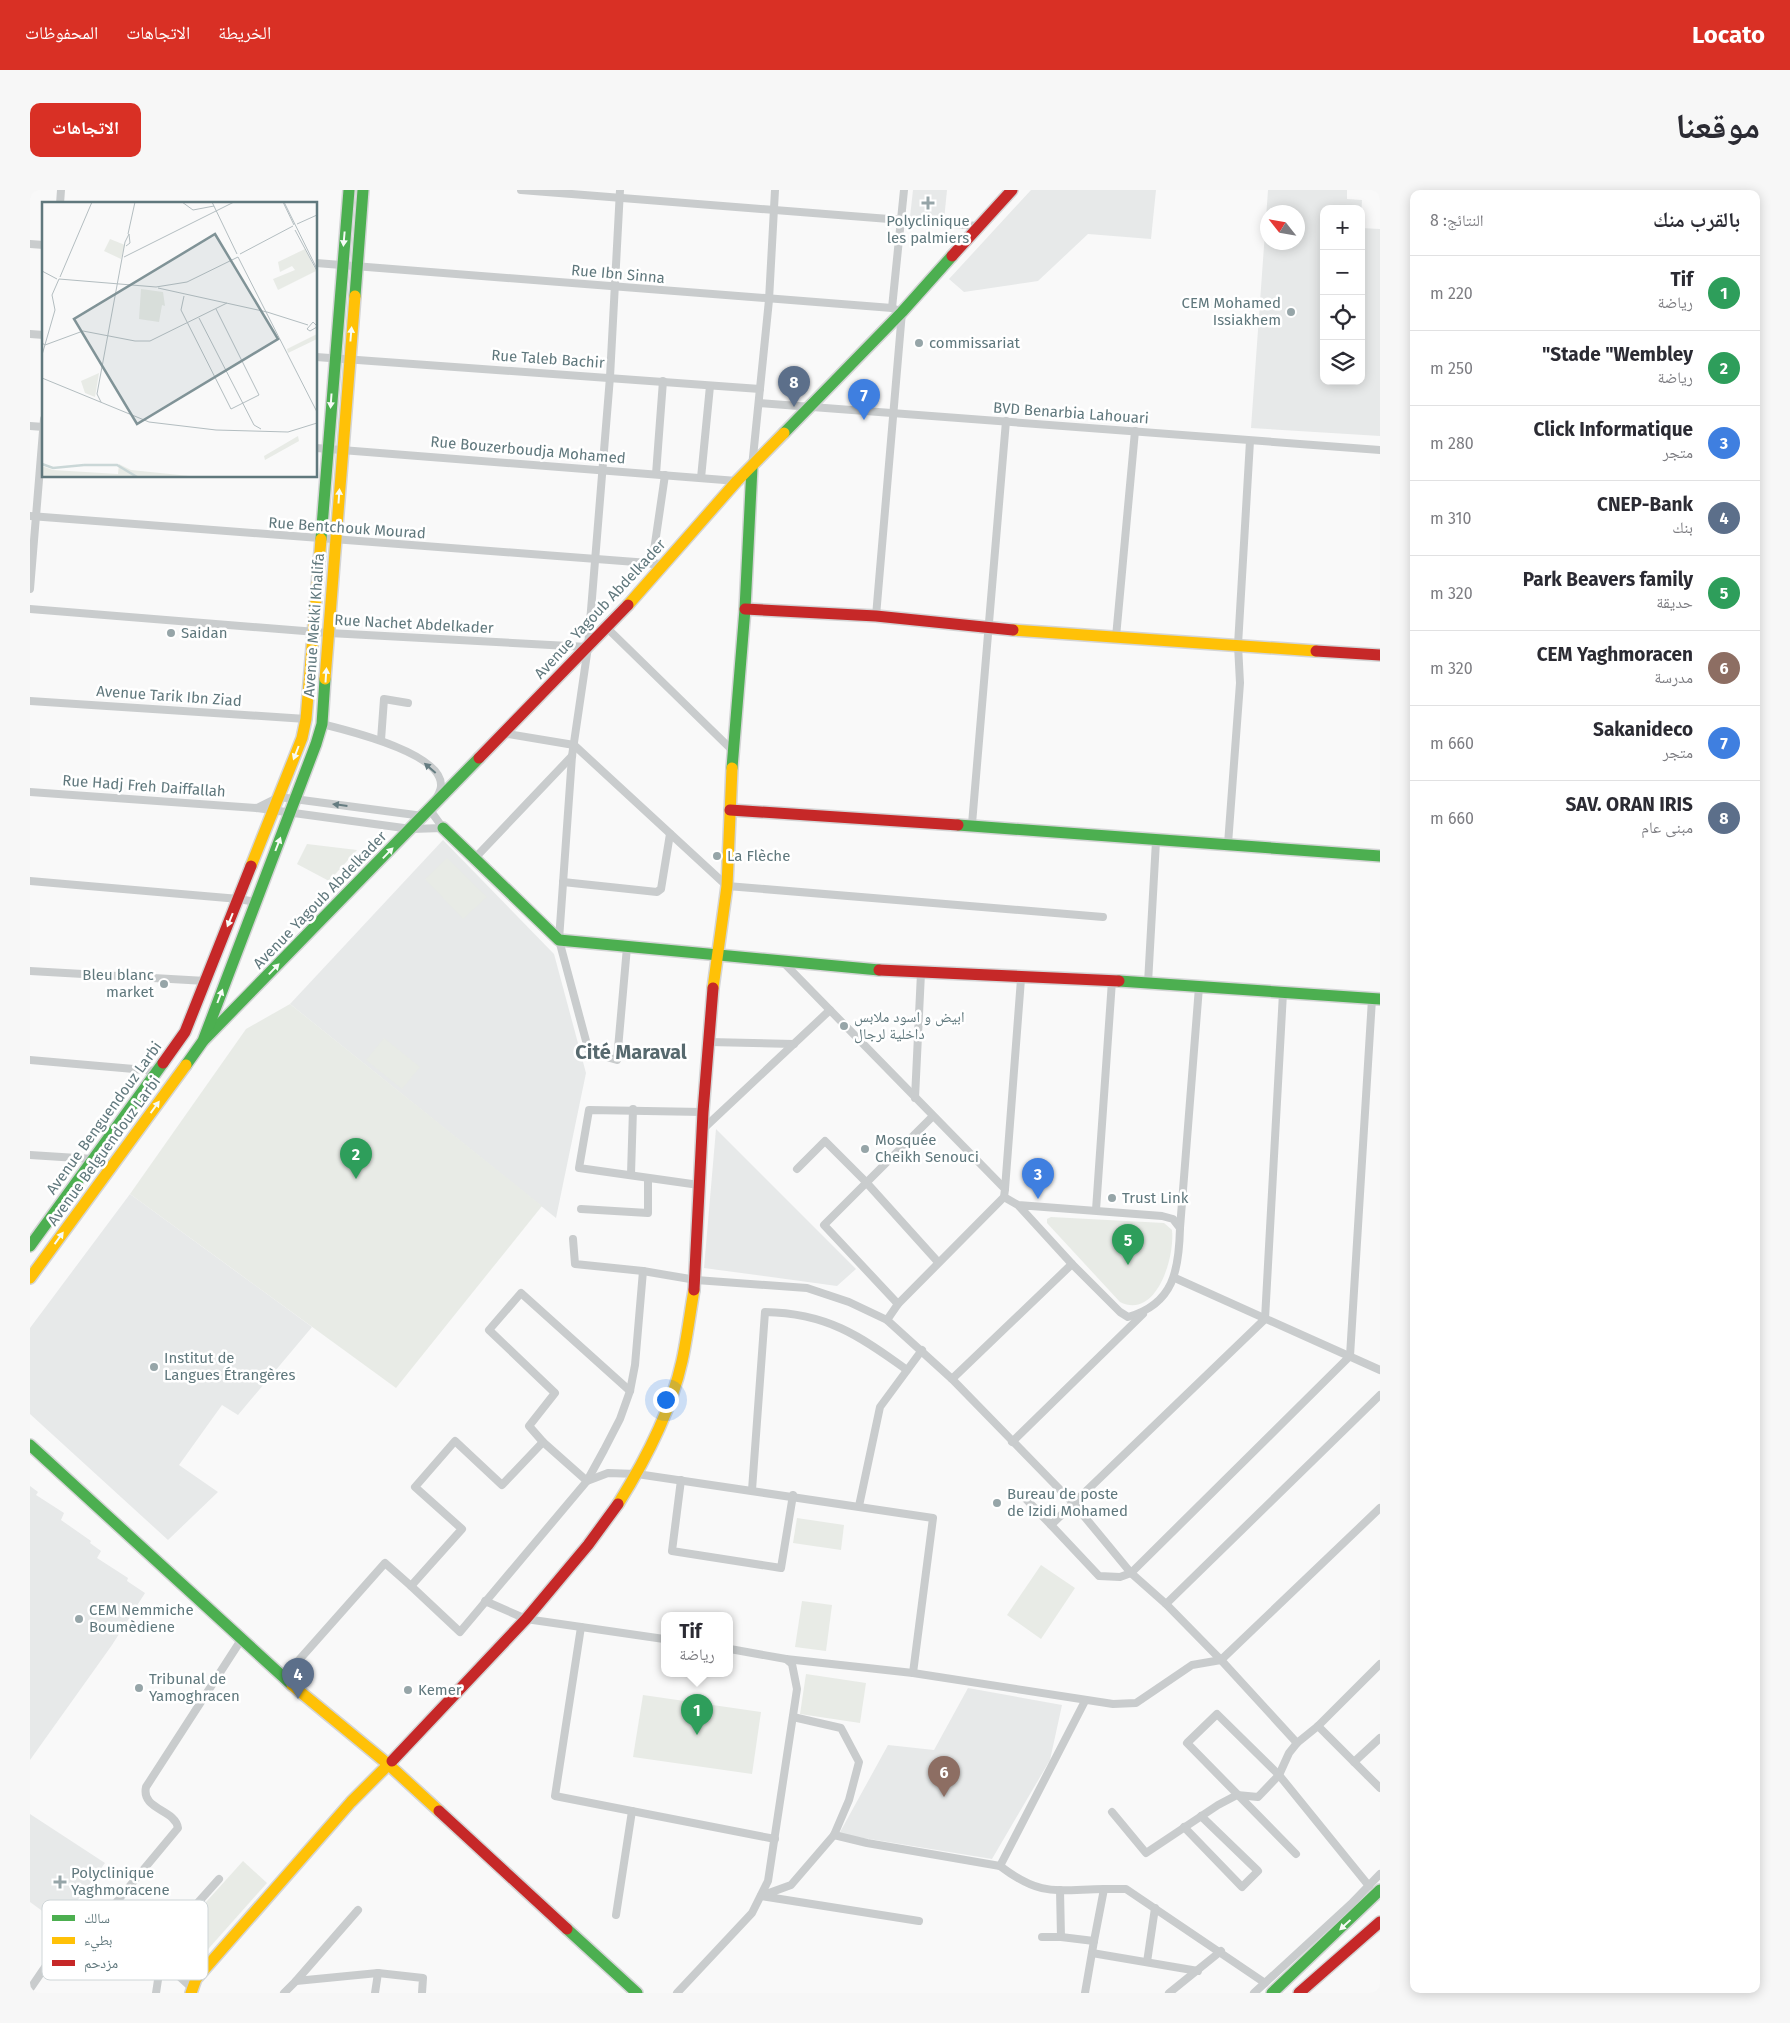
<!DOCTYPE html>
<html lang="ar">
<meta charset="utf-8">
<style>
:root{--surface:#fff;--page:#f7f7f7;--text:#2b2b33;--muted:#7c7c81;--line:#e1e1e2;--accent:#d93025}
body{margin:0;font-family:"Fira Sans","Noto Naskh Arabic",sans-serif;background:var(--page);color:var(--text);direction:rtl}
.controls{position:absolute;right:15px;top:15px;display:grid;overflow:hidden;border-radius:10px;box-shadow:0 2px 12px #0003}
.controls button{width:45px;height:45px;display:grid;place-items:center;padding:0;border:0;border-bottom:1px solid var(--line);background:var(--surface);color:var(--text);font:25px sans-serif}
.compass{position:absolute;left:1230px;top:15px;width:45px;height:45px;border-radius:50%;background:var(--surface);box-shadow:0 2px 12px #0003;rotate:301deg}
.you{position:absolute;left:635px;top:1209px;width:18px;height:18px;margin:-12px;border:4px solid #fff;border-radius:50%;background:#1a73e8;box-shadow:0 0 0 8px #1a73e833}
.badge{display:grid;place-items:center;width:32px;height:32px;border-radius:50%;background:var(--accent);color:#fff;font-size:16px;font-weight:700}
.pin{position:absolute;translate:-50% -41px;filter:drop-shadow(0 1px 2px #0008)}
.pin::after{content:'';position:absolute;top:26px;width:18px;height:15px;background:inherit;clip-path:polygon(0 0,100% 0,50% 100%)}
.popup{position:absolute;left:631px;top:1422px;width:72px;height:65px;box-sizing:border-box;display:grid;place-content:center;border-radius:10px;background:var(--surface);filter:drop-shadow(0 1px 4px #0005);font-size:16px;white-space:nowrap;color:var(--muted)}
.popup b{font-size:19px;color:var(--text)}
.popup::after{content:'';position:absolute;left:50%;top:100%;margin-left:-10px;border:10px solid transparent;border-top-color:var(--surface)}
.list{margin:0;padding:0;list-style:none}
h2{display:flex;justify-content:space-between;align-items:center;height:65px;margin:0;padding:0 20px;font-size:21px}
h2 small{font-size:16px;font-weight:400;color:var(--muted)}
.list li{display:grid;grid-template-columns:32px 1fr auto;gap:15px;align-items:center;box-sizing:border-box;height:75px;padding:0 20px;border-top:1px solid var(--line)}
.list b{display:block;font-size:19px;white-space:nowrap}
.list p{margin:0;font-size:16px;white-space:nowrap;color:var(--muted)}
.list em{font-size:16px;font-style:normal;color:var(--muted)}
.icon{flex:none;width:28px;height:28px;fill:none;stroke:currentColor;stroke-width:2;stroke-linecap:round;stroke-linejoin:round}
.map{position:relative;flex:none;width:1350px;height:1803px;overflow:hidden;direction:ltr;border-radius:10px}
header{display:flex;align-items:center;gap:30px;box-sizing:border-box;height:70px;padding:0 25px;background:var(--accent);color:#fff}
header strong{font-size:24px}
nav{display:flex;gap:28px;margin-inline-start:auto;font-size:18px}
.intro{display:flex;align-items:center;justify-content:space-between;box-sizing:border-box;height:120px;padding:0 30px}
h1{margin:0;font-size:35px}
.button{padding:12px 22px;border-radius:10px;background:var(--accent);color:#fff;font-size:18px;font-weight:700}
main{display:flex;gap:30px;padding:0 30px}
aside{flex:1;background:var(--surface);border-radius:10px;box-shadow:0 2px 12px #0003}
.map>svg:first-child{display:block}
.built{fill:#e7e9e9;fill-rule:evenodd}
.green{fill:#e8ebe6}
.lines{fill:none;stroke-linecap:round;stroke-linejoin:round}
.fast-casing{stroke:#d4d5d6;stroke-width:14}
.slow-casing{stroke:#d4d5d6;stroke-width:14}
.jam-casing{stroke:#d4d5d6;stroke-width:14}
.street{stroke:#c9cccd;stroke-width:8}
.fast{stroke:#4caf50;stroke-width:11}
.slow{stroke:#ffc107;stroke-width:11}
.jam{stroke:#c62828;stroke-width:11}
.oneway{fill:#f6fbf6}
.oneway2{fill:#657c81}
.poi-dot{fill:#96a5a8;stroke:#fff;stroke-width:2}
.labels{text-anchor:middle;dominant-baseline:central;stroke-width:5;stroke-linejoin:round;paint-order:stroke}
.poi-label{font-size:15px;fill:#60787d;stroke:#fff;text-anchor:start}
.street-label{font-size:15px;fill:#60787d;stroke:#fff}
.district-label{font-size:20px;font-weight:bold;fill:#57696e;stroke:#fff}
.inset-river{fill:none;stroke:#cad7d7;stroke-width:2.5}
.inset-road{fill:none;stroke:#b3bdc0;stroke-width:1}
.view{fill:#809397;fill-opacity:0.15;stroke:#809397;stroke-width:2.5}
.inset-edge{fill:none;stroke:#60787d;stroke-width:2.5}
.key{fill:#fff;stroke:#cfd6d8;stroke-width:1}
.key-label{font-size:14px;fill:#60787d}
</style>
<header>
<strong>Locato</strong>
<nav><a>الخريطة</a><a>الاتجاهات</a><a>المحفوظات</a></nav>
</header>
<div class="intro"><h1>موقعنا</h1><a class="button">الاتجاهات</a></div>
<main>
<aside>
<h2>بالقرب منك<small>النتائج: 8</small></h2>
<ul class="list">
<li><span class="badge" style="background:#2e9e5b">1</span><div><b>Tif</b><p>رياضة</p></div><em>220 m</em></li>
<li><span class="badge" style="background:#2e9e5b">2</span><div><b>Stade &quot;Wembley&quot;</b><p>رياضة</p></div><em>250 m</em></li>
<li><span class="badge" style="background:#3f7fe0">3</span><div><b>Click Informatique</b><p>متجر</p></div><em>280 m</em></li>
<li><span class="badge" style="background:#5c6f8a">4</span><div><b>CNEP-Bank</b><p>بنك</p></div><em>310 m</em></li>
<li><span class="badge" style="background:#2e9e5b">5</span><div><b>Park Beavers family</b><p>حديقة</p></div><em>320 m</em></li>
<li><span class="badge" style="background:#8d6e63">6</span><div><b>CEM Yaghmoracen</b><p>مدرسة</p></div><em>320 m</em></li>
<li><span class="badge" style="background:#3f7fe0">7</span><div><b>Sakanideco</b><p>متجر</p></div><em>660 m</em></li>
<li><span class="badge" style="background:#5c6f8a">8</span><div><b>SAV. ORAN IRIS</b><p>مبنى عام</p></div><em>660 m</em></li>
</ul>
</aside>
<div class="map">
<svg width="1350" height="1803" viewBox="0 0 1350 1803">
<rect width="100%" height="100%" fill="#f9f9f9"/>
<g class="built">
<path d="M883 0H917L914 30 880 27Z"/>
<path d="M1001 0H1126L1121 49 1058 44 1008 91 934 102 919 89Z"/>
<path d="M1238 0H1317V9L1332 10 1331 27V19H1294V191H1331V38L1350 39V246L1221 238ZM1238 22H1268V52H1238Z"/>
<path d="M413 650 524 764 556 883 526 1028 260 814Z"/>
<path d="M686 939 826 1079 807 1096 674 1078Z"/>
<path d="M100 1004 282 1137 208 1225 192 1215 149 1275 188 1302 138 1350 0 1224V1138Z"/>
<path d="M0 1296 8 1302 6 1305 34 1323 31 1330 61 1351 60 1353 71 1361 67 1368 98 1388 97 1391 115 1403 82 1455 0 1570Z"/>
<path d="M938 1498 1032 1515 1020 1570 962 1669 809 1644 858 1555 904 1560Z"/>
<path d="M0 1624 75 1673 30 1734 0 1712Z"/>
</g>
<g class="green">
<path d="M277 654 327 660 299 691 267 674Z"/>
<path d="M417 668 457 707 433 729 395 689Z"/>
<path d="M260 814 512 1016 366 1198 100 1004 216 839Z"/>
<path d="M354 848 390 877 372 899 336 870Z"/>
<path d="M1021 1027 1134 1033 1142 1040C1145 1068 1126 1130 1090 1112L1017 1033V1029Z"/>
<path d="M767 1328 814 1335 811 1360 763 1353Z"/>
<path d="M1011 1375 1045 1398 1011 1449 977 1425Z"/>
<path d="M772 1411 802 1415 796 1461 765 1457Z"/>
<path d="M776 1484 836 1493 830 1533 770 1524Z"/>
<path d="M613 1505 731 1522 722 1584 603 1567Z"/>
<path d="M213 1671 237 1693 156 1784 131 1762Z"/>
</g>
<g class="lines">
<g class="fast-casing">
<g id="fast">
<path d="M325 106 333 0"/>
<path d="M754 243 872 122 922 66"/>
<path d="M291 349 319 0"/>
<path d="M702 578 715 419 722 277"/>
<path d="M928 635 1350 666"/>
<path d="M413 638 529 750 849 780"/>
<path d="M1089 791 1350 809"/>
<path d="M174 850 449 568"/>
<path d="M156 875 173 851 286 554 292 534 295 489"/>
<path d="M0 1056 133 873"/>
<path d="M0 1255 262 1495"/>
<path d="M537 1739 607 1803"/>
<path d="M1242 1803 1350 1700"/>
</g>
</g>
<g class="slow-casing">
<g id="slow">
<path d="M598 415 707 291 754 243"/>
<path d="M983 440 1286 461"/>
<path d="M295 489 325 106"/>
<path d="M221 676 272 548 276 529 291 349"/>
<path d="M683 798 697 696 702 578"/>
<path d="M0 1088 156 875"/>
<path d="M588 1314C615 1271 641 1221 652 1171 657 1148 660 1123 664 1100"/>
<path d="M262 1495 359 1575 409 1621"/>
<path d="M161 1803 166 1789 321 1612 362 1571"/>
</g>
</g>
<g class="jam-casing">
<g id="jam">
<path d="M922 66 982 0"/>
<path d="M715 419 846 426 983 440"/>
<path d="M1286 461 1350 465"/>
<path d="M449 568 598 415"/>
<path d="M700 620 928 635"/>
<path d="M849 780 1089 791"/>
<path d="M133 873 155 842 221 676"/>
<path d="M664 1100 673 922 683 798"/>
<path d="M362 1571 496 1429 558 1355 588 1314"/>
<path d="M409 1621 537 1739"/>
<path d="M1269 1803 1350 1732"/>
</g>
</g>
<g class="street">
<path d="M491 0 948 36"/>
<path d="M590 0 580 187 558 457 542 566 529 750 559 862 587 870 597 757"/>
<path d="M30 14 31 0"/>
<path d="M0 54 14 55"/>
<path d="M286 73 862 118"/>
<path d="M0 144 14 145"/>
<path d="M286 167 730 199"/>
<path d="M729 213C936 230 1143 245 1350 260"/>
<path d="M0 236 14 237"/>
<path d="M286 258 707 291"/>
<path d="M722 277 739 110 745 0"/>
<path d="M626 284 633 191"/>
<path d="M671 288 680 196"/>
<path d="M0 326 632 374"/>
<path d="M622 374 635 285"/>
<path d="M0 399 14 229"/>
<path d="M0 419 299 443 558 457"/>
<path d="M846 426 872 122 862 118 874 0"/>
<path d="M577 438 703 561"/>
<path d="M1086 447 1105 241"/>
<path d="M0 511 276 529"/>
<path d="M292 534C316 540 413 563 411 596 411 603 403 613 400 620L413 638"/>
<path d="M472 543 544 555 697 696 1073 727"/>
<path d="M351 550 354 509 378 513"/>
<path d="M0 602 227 618 381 639 413 638"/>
<path d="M227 618 249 607 393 626"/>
<path d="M942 634 976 231"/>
<path d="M1198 654 1210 493 1208 455 1220 251"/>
<path d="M445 668 542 566"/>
<path d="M0 691 209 709 226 712"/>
<path d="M533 692 627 702 631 699 640 644"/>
<path d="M753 772 975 999 974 1007 988 1015 1132 1026 1143 1029 1150 1038C1149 1080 1144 1114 1098 1127L1090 1122 1042 1074 988 1015"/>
<path d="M0 781 176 791"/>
<path d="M1118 793 1126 651"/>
<path d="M1253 803 1235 1129 1021 1335 1069 1386 1090 1387 1101 1383 1320 1166 1342 809"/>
<path d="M679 852 764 854"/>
<path d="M0 870 127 881"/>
<path d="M885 908 891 783"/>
<path d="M672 940 800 820"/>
<path d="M0 965 63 969"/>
<path d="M767 979 795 951 835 991 908 1072"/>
<path d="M601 984 603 919"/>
<path d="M669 995 549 978 559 920 673 922"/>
<path d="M975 999 991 789"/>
<path d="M551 1019 618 1023V989"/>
<path d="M1066 1020 1082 791"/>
<path d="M1150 1038 1169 797"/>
<path d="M543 1049 545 1074 613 1081 666 1090 777 1098 819 1112 857 1130 922 1189 1044 1314 1101 1383 1136 1414 1191 1470 1267 1553"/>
<path d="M1145 1088 1350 1180"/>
<path d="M868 1114 794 1035 902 927"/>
<path d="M857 1130 868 1114 974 1007"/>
<path d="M922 1189 1042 1074"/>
<path d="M600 1201 491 1103 459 1140 525 1203 499 1236 513 1252 557 1291 578 1283 607 1284 903 1328 883 1483"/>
<path d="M982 1252 1113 1124"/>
<path d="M651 1290 642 1361 751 1378 763 1305"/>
<path d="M722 1300 735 1122C796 1123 829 1145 877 1180"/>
<path d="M993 1306 1021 1335"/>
<path d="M829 1316 850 1217 892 1160"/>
<path d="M381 1396 430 1442 557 1291 574 1260 590 1229 600 1201 605 1175 613 1081"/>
<path d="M455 1411 496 1429 634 1449"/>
<path d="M1136 1414 1350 1205"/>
<path d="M551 1437 525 1606 745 1649"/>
<path d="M756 1469 883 1483 1083 1514 1106 1513 1162 1475 1191 1470 1350 1318"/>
<path d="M253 1488 355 1373 381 1396 432 1339 385 1297 425 1251 472 1295 513 1252"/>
<path d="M763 1527 811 1538 829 1572 819 1610 804 1645 761 1695 731 1706 889 1731"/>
<path d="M1288 1536 1350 1598"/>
<path d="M1324 1572 1350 1548"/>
<path d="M1082 1622 1116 1663 1188 1615 1207 1605 1228 1607 1249 1585 1259 1563 1267 1553 1288 1536 1350 1474"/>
<path d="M1154 1637 1212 1697 1228 1681 1171 1626"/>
<path d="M804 1645 837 1653 970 1676 1055 1511"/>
<path d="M1266 1664 1157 1553 1187 1524 1249 1585 1339 1696"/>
<path d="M970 1676C1011 1707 1025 1700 1074 1699"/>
<path d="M1030 1700 1031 1747"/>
<path d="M586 1725 602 1621"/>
<path d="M69 1733 148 1638C145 1619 111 1620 116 1597L211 1450"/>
<path d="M1012 1747H1031L1064 1751 1055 1803"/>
<path d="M1064 1751 1074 1699H1096L1235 1793"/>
<path d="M123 1763 189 1689"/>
<path d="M1062 1763 1168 1781"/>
<path d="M1117 1772 1125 1718"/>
<path d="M348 1783 393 1788 392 1803"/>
<path d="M266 1791 328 1720"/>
<path d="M0 1799C21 1769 32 1747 69 1733L108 1749 162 1798"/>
<path d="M126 1803 131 1770"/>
<path d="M254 1803 266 1791 348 1783 345 1803"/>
<path d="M647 1803 722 1723 738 1691 767 1499 762 1474 756 1469 700 1459"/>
<path d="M1139 1803 1191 1761"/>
<path d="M1224 1803 1321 1714 1350 1684"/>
</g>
<use href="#fast" class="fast"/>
<use href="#slow" class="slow"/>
<use href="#jam" class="jam"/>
</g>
<defs><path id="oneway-solid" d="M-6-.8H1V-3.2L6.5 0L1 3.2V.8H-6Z" transform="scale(1.25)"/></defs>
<g class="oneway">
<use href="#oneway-solid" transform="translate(314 49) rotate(95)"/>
<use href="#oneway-solid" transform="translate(321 144) rotate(-85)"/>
<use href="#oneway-solid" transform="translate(301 211) rotate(94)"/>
<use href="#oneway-solid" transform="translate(309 306) rotate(-86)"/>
<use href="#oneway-solid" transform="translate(296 485) rotate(-86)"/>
<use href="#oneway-solid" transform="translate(266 563) rotate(111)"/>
<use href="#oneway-solid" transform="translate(248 654) rotate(-69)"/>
<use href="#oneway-solid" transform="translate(358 663) rotate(-46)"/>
<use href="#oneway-solid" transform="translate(200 730) rotate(112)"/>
<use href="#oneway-solid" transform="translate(244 779) rotate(-46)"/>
<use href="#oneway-solid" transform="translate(190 806) rotate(-69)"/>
<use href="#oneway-solid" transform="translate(125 917) rotate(-54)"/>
<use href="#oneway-solid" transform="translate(29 1048) rotate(-54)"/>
<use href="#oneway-solid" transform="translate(1315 1735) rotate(137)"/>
</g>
<g class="oneway2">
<use href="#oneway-solid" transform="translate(400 578) rotate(-139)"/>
<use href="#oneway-solid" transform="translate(310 615) rotate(-173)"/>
</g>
<g class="poi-dot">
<path d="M895.5 5.5h5v5h5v5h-5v5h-5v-5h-5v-5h5z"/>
<circle cx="1261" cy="122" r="5"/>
<circle cx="889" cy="153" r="5"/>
<circle cx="141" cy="443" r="5"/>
<circle cx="687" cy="666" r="5"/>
<circle cx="134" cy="794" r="5"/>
<circle cx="814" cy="836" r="5"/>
<circle cx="835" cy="959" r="5"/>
<circle cx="1082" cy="1008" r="5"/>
<circle cx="124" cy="1177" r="5"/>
<circle cx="967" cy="1313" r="5"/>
<circle cx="49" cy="1429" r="5"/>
<circle cx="109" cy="1498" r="5"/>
<circle cx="378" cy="1500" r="5"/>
<path d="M27.5 1684.5h5v5h5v5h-5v5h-5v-5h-5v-5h5z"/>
</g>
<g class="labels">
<g class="poi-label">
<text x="898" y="31" text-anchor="middle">Polyclinique<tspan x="898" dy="17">les palmiers</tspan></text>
<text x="1251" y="113" text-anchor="end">CEM Mohamed<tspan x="1251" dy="17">Issiakhem</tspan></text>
<text x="899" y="153">commissariat</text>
<text x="151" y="443">Saidan</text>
<text x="697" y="666">La Flèche</text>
<text x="124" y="785" text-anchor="end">Bleu blanc<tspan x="124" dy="17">market</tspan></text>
<text x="824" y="827">ابيض و اسود ملابس<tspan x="824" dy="17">داخلية لرجال</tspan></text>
<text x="845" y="950">Mosquée<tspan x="845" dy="17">Cheikh Senouci</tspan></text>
<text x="1092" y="1008">Trust Link</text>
<text x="134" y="1168">Institut de<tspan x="134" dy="17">Langues Étrangères</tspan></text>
<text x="977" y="1304">Bureau de poste<tspan x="977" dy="17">de Izidi Mohamed</tspan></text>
<text x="59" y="1420">CEM Nemmiche<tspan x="59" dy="17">Boumèdiene</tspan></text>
<text x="119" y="1489">Tribunal de<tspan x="119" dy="17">Yamoghracen</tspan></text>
<text x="388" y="1500">Kemer</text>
<text x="41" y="1683">Polyclinique<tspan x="41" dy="17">Yaghmoracene</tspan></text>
</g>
<g class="street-label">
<text transform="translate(588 84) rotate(5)">Rue Ibn Sinna</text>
<text transform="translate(518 169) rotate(4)">Rue Taleb Bachir</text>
<text transform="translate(1041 223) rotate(4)">BVD Benarbia Lahouari</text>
<text transform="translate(498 260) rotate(5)">Rue Bouzerboudja Mohamed</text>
<text transform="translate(317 338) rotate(4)">Rue Bentchouk Mourad</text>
<text transform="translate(570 419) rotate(-47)">Avenue Yagoub Abdelkader</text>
<text transform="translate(384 434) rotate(3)">Rue Nachet Abdelkader</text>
<text transform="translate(284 435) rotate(-86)">Avenue Mekki Khalifa</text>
<text transform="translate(139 506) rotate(4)">Avenue Tarik Ibn Ziad</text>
<text transform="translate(114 596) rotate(4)">Rue Hadj Freh Daiffallah</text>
<text transform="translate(290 710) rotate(-46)">Avenue Yagoub Abdelkader</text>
<text transform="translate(74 928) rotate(-54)">Avenue Benguendouz Larbi</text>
<text transform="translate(74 961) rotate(-54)">Avenue Belguendouz Larbi</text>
</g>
<g class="district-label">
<text x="601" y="862">Cité Maraval</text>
</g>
</g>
<g transform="translate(12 12)">
<rect width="275" height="275" fill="#f9f9f9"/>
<path d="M68 37 83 43 79 57 62 49ZM263 47 274 69 236 88 231 77 253 68 250 64 238 70 236 60ZM99 87 121 90 123 104 120 103 117 120 97 117ZM275 132V137L246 151 245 147ZM57 171 53 195 43 191 39 179ZM256 234 257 239 223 258 222 254ZM77 262 89 268 157 275H0V264L11 268 76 272Z" fill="#e8ebe6"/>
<path class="inset-river" d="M0 262 11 266 42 263M42 263H75L95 275"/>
<path class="inset-road" d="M140 0 151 8 172 4M170 0 195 52M241 0 252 23M242 0 275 67M255 22 275 13M253 28 275 69M86 32 93 0M198 52 251 24M82 55 192 0M196 55 275 210M0 69 15 77M18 75 50 0M17 77 114 85 145 80 196 55M116 86 225 110 266 123M142 94 139 108 189 207 217 193 174 107M157 116 212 223 219 227M275 124 271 120 265 127 268 129 275 125M0 141 3 143 41 129 93 139H108L185 101M0 153 13 108 10 93 17 77M0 176 107 220 174 228 246 230 275 221M59 200 55 192 83 40 87 32 88 41 84 44"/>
<path class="view" d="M173 32 236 137 95 222 32 117Z"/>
<rect width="275" height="275" class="inset-edge"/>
</g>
<rect x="12" y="1710" width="166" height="80" rx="8" class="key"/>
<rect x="22" y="1725" width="23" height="6" fill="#4caf50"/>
<rect x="22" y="1747" width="23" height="7" fill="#ffc107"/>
<rect x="22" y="1770" width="23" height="6" fill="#c62828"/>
<g class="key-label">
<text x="54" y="1733">سالك</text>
<text x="54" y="1755">بطيء</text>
<text x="54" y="1778">مزدحم</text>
</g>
</svg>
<div class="controls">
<button>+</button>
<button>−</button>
<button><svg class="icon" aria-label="locate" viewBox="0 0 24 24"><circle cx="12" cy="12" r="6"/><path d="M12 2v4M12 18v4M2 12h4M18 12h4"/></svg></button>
<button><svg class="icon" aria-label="layers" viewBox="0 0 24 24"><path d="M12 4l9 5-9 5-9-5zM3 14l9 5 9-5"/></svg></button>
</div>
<svg class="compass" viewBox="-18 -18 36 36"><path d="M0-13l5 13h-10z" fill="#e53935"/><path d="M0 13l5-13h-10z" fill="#7c7c81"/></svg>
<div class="you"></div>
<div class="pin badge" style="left:667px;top:1545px;background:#2e9e5b">1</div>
<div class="popup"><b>Tif</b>رياضة</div>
<div class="pin badge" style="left:326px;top:989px;background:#2e9e5b">2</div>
<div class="pin badge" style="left:1008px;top:1009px;background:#3f7fe0">3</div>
<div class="pin badge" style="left:268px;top:1509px;background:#5c6f8a">4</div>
<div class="pin badge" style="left:1098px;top:1075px;background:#2e9e5b">5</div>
<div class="pin badge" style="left:914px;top:1607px;background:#8d6e63">6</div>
<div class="pin badge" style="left:834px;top:230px;background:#3f7fe0">7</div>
<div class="pin badge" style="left:764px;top:217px;background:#5c6f8a">8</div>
</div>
</main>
